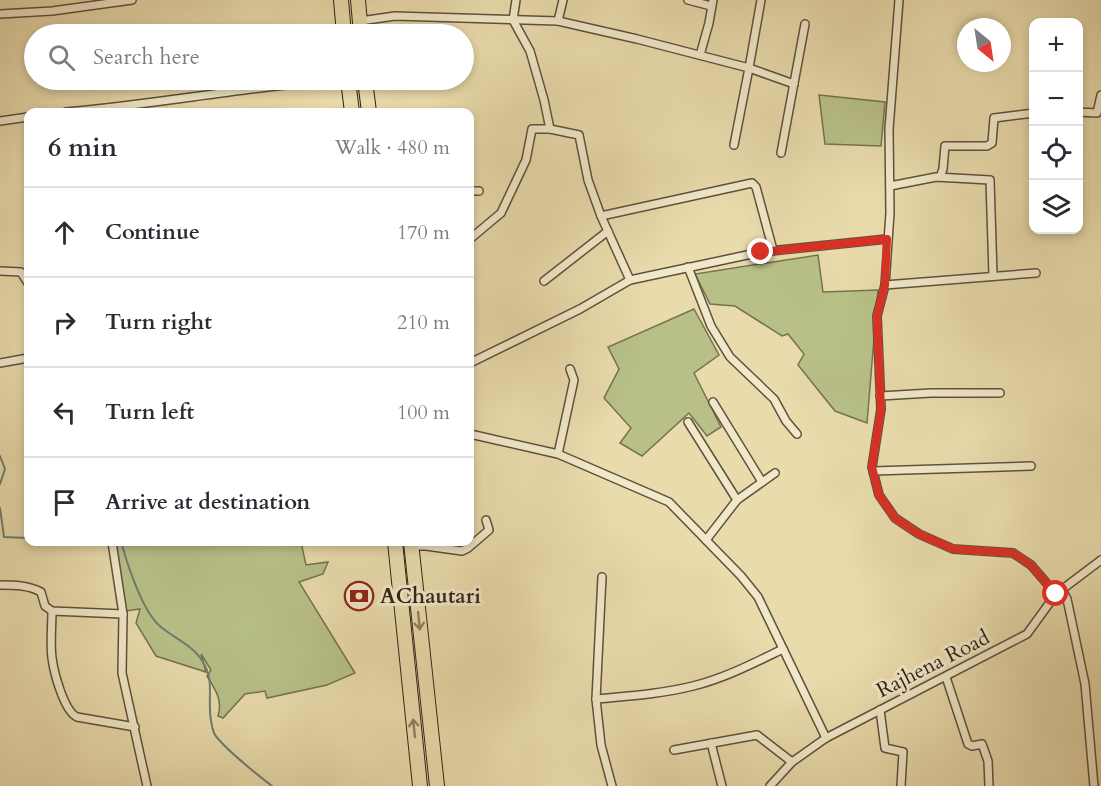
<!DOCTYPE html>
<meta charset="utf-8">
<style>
:root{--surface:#fff;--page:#f7f7f7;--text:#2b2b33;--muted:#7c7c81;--line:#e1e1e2}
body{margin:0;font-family:Cardo,serif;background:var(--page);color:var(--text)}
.controls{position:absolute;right:18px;top:18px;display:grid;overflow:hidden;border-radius:12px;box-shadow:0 3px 9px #0003}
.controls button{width:54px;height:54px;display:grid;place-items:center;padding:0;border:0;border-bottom:2px solid var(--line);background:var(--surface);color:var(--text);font:30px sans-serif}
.compass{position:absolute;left:957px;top:18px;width:54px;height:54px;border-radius:50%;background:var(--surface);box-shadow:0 3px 9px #0003;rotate:150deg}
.stop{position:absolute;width:18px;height:18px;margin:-14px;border:4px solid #d93025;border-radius:50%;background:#fff}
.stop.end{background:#d93025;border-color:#fff;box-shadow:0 2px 6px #0008}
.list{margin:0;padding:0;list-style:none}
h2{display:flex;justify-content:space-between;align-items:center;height:78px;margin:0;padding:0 24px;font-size:26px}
h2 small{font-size:20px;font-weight:400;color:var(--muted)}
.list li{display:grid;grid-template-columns:39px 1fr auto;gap:18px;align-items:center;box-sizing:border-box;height:90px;padding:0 24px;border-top:2px solid var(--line)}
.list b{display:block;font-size:22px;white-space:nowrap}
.list em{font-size:20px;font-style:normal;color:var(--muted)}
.icon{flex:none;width:33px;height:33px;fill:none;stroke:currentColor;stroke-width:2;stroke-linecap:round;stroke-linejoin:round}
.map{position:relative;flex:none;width:1101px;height:786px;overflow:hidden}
.search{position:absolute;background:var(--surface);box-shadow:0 3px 9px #0003;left:24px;top:24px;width:450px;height:66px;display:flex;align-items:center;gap:15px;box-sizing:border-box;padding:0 21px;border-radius:33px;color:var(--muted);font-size:22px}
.panel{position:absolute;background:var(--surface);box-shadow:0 3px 9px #0003;left:24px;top:108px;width:450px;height:438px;border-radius:12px}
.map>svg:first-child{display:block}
.green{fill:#b8c088;stroke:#747250;stroke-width:1.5}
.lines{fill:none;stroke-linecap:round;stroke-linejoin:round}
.stream{stroke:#6d7e71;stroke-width:2}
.street-casing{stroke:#5e513d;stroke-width:10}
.highway-casing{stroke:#2f2318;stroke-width:16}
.street{stroke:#f1e8c9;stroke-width:7}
.highway{stroke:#e9dbac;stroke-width:14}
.oneway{stroke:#8c7f62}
.route{stroke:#d93025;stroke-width:8}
.labels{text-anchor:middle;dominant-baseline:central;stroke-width:6;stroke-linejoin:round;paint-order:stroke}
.poi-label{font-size:21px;font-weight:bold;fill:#2f2318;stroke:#f1e8c9;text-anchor:start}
.street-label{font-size:21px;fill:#2f2318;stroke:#f1e8c9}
</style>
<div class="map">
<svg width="1101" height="786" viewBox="0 0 1101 786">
<rect width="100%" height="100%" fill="#e9dbac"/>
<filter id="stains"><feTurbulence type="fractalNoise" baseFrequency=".00333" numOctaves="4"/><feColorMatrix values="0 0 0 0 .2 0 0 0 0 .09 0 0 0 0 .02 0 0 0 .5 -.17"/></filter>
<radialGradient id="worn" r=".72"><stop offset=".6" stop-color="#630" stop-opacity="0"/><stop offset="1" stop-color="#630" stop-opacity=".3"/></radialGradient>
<g class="green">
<path d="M819 95 885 102 881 146 825 144Z"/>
<path d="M818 255 823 292 878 290 867 423 835 411 798 365 804 354 788 334 782 336 735 306 710 304 695 274Z"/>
<path d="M694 309 719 355 694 373 721 427 707 436 689 413 642 456 620 443 631 428 604 398 619 369 608 347Z"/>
<path d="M115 542H301L306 565 328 562 323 574 299 582 355 673 327 685 267 698 265 691 245 694 223 718 218 716C223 700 215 689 207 676L211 670 201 654 206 672 156 656 136 623 140 609 126 611Z"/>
</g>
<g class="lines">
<g class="stream">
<path d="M0 456 5 469 0 484"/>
<path d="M0 508 4 537 28 538"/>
<path d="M116 542 122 545C128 566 143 613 161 627 174 638 194 646 203 662 213 678 209 693 210 711 210 717 212 728 214 733 220 745 260 777 272 786"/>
</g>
<g class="street-casing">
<g id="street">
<path d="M516 0 513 20 530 51 544 100 550 129 579 135 588 180 601 216 630 280"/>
<path d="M688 0 711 6"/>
<path d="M761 0 749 68 794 84"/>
<path d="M899 0 889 129 890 213 885 285 877 316 881 409 872 467 879 495 895 518 919 534 953 549 1013 553 1031 565 1056 594"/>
<path d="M0 14 52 11 132 0"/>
<path d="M360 21 395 16 558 21 637 39 749 68 734 145"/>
<path d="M558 21 563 0"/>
<path d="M700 55 709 23 713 0"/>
<path d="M66 112C161 104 254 85 348 80"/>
<path d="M1078 112 1097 113 1101 95"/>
<path d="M0 121 28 117"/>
<path d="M781 153 805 24"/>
<path d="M940 177 943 169 945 146H987L992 143 994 118 1034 113"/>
<path d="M890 186 936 177 990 180 993 275"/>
<path d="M470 191H479"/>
<path d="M601 216 752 183 756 187 773 250"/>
<path d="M470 239 501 213 526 160 532 129H550"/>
<path d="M688 267 711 326 730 357 774 399 786 421 797 434"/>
<path d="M0 271 21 272 28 283"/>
<path d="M544 281 608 231"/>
<path d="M885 285 1036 273"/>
<path d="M0 363 28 358"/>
<path d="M470 363 580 309 630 280 761 252 887 239"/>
<path d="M880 396 931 393H1000"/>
<path d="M713 402 762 482"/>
<path d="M688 422 737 500"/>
<path d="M470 434 558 454 669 502 741 576 758 597 826 738"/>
<path d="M558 454 574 380 570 369"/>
<path d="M873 471 1031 466"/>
<path d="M706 540 737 500 775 473"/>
<path d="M112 542 123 614 122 673 147 786"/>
<path d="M412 546H426L462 551 468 548 489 530 486 520"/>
<path d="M0 585C14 585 28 585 41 592L45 606 52 611 123 614"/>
<path d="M1062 590 1067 599 1085 684 1094 786"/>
<path d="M52 611C52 626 50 643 52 658 54 673 64 711 77 717L135 727"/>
<path d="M946 677 968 744 972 746 982 744 988 761 989 786"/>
<path d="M596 699 602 577"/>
<path d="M880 710 885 748 903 752 901 786"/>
<path d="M711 743 722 786"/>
<path d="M674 750 757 735 792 762"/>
<path d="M612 786 601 745 596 699C628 696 661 694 693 686 725 678 754 663 783 649"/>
<path d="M770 786 792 762 826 738 1027 634 1056 594 1101 560"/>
</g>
</g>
<g class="highway-casing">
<g id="highway">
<path d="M341 0 344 34"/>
<path d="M358 0 361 34"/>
<path d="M348 80 352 112"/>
<path d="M365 80 369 112"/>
<path d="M395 542 420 786"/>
<path d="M411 542 437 786"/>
</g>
</g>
<use href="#street" class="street"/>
<use href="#highway" class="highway"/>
</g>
<defs><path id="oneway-shaft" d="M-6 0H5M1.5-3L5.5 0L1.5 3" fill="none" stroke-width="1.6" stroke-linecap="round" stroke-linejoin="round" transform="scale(1.5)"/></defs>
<g class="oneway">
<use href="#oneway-shaft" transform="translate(419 621) rotate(84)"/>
<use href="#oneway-shaft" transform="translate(414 728) rotate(-96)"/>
</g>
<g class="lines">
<path class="route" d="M761 252 887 239 885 285 877 316 881 409 872 467 879 495 895 518 919 534 953 549 1013 553 1031 565 1056 594"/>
</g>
<defs>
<g id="bank-ring" transform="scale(1.5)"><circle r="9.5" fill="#f1e8c9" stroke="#8f2418" stroke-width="1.5"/><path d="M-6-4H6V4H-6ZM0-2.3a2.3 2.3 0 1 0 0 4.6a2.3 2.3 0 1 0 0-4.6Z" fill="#8f2418"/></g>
</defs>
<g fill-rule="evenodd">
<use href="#bank-ring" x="359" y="596"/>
</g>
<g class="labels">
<g class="poi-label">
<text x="380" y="596">AChautari</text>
</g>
<g class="street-label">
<text transform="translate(933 664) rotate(-27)">Rajhena Road</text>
</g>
</g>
<rect width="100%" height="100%" filter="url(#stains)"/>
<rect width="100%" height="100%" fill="url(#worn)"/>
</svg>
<div class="controls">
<button>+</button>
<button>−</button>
<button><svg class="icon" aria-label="locate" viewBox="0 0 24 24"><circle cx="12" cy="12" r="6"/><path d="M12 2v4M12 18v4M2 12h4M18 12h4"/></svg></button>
<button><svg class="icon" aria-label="layers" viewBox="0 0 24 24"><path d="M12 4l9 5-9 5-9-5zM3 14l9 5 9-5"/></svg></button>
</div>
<svg class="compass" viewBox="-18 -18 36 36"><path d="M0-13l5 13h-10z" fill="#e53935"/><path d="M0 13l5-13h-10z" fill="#7c7c81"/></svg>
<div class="stop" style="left:1056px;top:594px"></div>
<div class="stop end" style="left:761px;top:252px"></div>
<div class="search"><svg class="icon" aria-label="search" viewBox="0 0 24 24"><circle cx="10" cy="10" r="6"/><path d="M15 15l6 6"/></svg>Search here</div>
<section class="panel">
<h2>6 min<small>Walk · 480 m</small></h2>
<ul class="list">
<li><svg class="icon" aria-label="ahead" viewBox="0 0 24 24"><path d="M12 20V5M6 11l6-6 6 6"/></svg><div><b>Continue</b></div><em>170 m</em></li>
<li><svg class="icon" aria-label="right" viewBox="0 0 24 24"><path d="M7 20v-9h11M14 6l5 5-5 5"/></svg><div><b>Turn right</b></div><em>210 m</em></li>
<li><svg class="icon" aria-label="left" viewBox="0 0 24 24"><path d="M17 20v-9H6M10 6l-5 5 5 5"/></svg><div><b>Turn left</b></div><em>100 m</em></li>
<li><svg class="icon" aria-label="arrive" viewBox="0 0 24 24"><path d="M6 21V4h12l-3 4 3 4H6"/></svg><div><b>Arrive at destination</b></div></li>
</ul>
</section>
</div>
